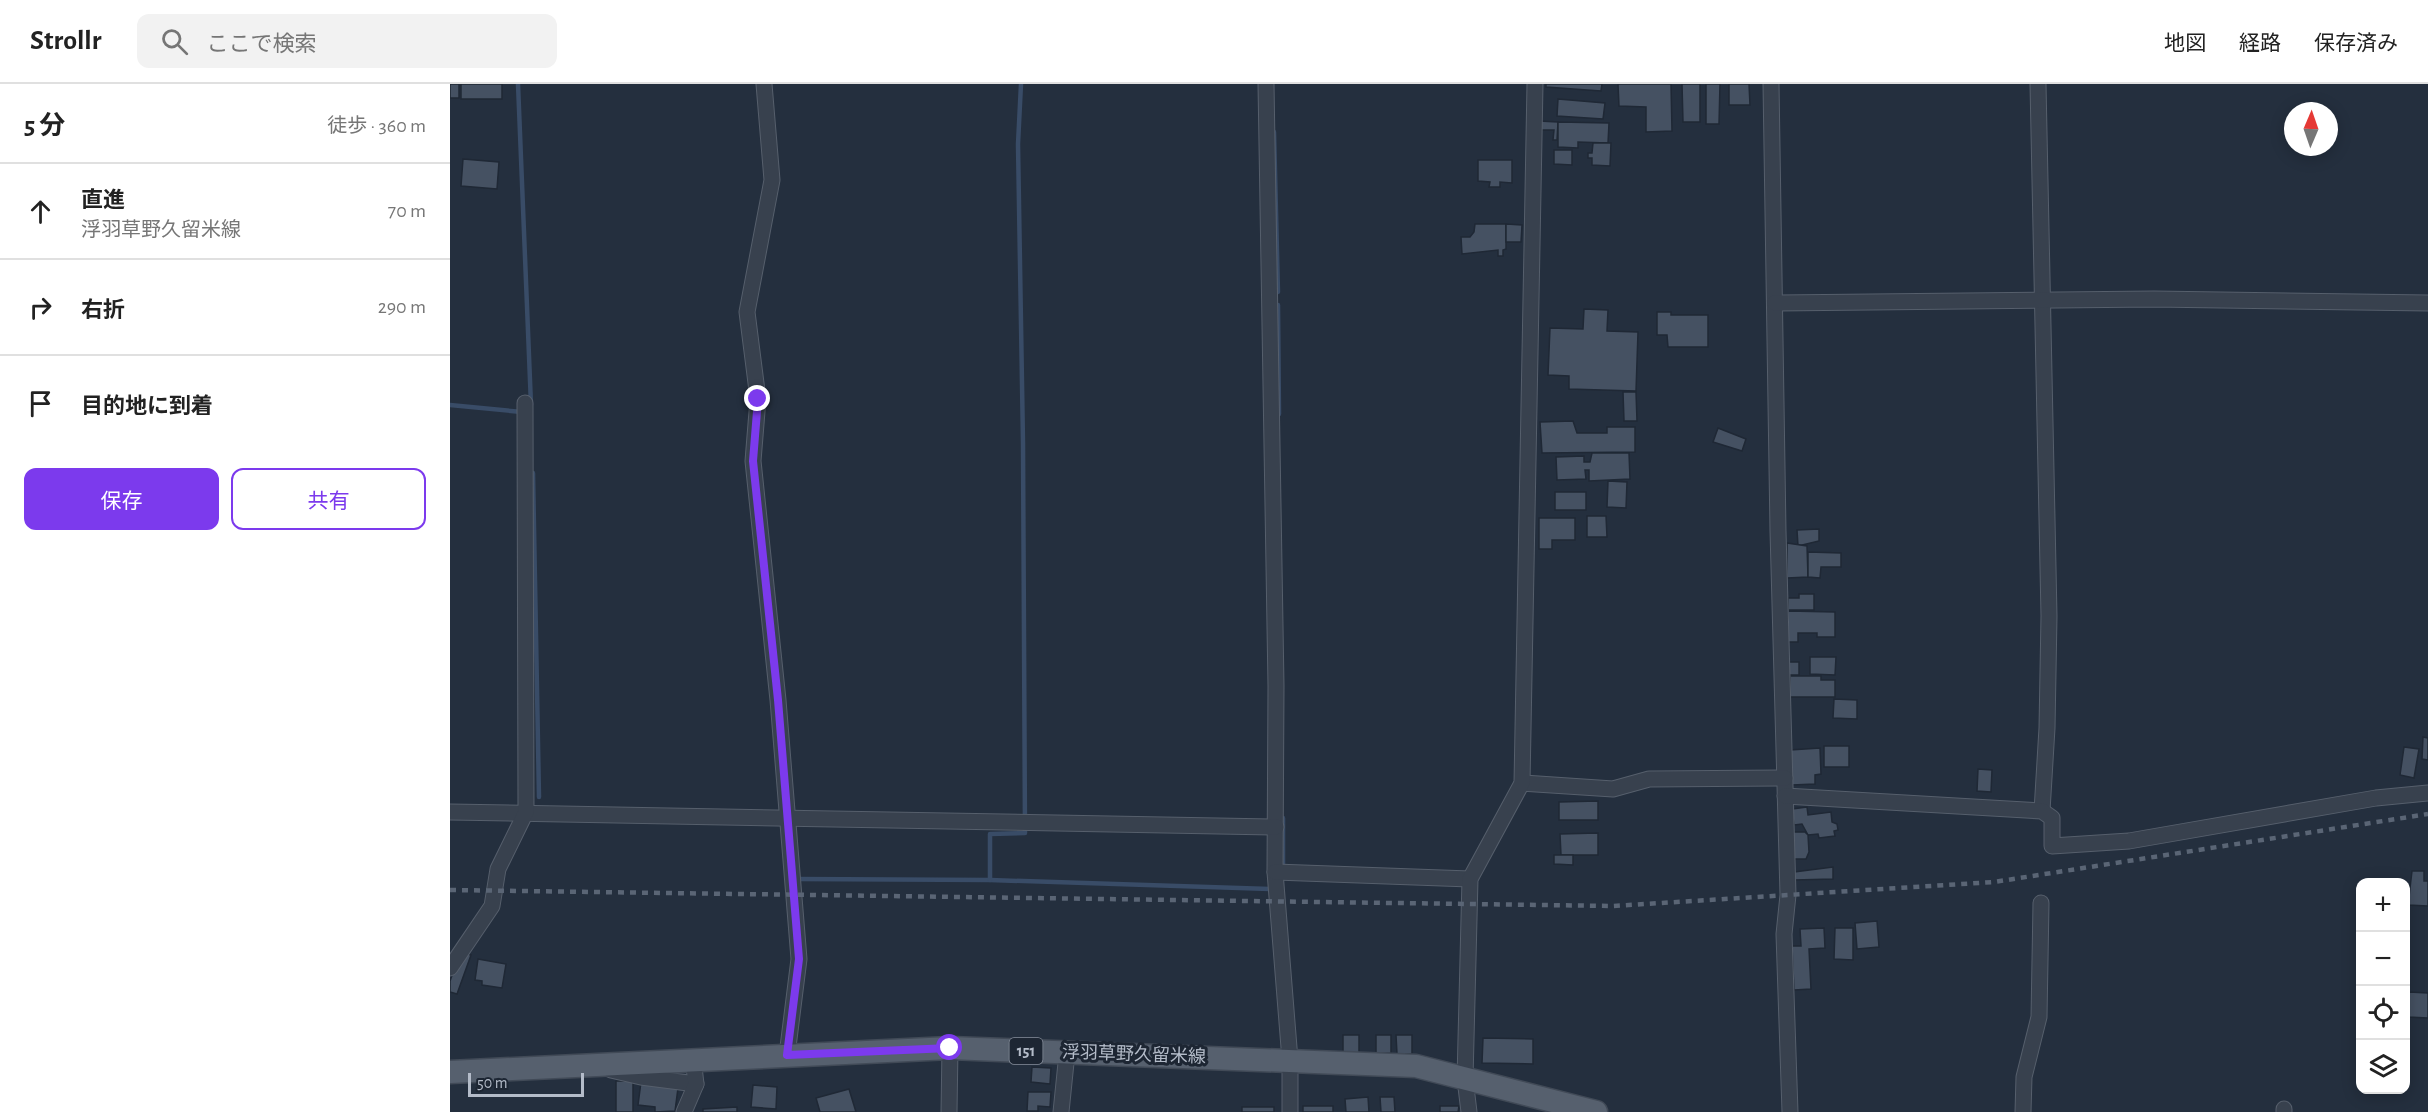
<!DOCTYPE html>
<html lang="ja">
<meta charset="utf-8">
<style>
:root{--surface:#fff;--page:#f2f2f2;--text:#222;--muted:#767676;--line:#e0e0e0;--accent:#7c3aed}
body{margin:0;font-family:"Alegreya Sans","Noto Sans JP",sans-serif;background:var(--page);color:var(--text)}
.controls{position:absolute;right:18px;bottom:18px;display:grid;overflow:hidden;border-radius:12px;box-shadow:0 3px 15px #0003}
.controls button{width:54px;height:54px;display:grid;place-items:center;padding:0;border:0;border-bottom:2px solid var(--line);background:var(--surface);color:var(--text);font:30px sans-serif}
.compass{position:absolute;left:1834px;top:18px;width:54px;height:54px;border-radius:50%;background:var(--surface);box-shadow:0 3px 15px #0003;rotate:2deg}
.scale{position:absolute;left:18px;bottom:15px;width:116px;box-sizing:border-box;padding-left:6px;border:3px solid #b4bcc9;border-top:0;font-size:16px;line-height:21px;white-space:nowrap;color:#b4bcc9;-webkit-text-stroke:4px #1d2633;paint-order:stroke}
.stop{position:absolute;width:18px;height:18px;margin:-14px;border:4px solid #7c3aed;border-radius:50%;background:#fff}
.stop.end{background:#7c3aed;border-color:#fff;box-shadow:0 2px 6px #0008}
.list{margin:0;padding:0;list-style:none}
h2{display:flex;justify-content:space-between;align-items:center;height:78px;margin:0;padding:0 24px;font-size:26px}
h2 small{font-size:20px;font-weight:400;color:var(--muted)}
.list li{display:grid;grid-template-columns:39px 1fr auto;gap:18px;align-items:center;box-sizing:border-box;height:96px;padding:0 24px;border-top:2px solid var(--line)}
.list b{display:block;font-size:22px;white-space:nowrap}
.list p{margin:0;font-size:20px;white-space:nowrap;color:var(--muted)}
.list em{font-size:20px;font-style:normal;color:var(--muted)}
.actions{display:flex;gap:12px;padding:18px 24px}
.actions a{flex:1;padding:14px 0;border:2px solid var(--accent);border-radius:12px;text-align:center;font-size:21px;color:var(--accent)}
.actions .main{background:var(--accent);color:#fff}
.icon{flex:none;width:33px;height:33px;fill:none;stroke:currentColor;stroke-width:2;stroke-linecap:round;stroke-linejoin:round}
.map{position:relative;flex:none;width:1978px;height:1028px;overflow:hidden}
header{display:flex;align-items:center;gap:36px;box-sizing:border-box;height:84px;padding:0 30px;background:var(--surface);border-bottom:2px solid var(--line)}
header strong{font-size:28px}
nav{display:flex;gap:33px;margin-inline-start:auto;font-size:21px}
.search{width:420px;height:54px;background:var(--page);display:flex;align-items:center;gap:15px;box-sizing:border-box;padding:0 21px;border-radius:12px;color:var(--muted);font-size:22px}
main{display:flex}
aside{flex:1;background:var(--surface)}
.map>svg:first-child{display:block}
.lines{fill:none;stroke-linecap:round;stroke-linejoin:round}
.stream{stroke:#394c67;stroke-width:4.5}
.building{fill:#455162;stroke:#1f2835;stroke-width:1.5}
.street-casing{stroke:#565f6c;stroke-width:17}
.primary-casing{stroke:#414a57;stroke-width:25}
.street{stroke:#38414e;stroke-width:15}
.primary{stroke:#56606e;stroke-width:22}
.rail{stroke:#5a6575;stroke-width:4.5;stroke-dasharray:6 6;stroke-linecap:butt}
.route{stroke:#7c3aed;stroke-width:8}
.labels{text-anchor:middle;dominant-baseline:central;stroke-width:6;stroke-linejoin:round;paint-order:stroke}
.shield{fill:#1d2633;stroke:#878f9c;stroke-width:1.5}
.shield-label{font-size:16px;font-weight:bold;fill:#b4bcc9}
.street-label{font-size:18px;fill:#b4bcc9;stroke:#1d2633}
</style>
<header>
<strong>Strollr</strong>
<div class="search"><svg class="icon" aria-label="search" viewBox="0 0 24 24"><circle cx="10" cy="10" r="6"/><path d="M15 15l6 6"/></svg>ここで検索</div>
<nav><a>地図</a><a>経路</a><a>保存済み</a></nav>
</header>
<main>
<aside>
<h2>5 分<small>徒歩 · 360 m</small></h2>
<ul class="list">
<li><svg class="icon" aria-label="ahead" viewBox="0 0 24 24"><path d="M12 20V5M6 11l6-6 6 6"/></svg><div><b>直進</b><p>浮羽草野久留米線</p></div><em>70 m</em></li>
<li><svg class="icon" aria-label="right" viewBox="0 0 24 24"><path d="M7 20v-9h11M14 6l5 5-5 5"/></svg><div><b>右折</b></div><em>290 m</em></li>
<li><svg class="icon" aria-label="arrive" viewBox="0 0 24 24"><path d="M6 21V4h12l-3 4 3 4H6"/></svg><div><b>目的地に到着</b></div></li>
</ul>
<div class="actions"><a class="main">保存</a><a>共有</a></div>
</aside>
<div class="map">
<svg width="1978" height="1028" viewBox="0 0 1978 1028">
<rect width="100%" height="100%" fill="#242f3e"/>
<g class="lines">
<g class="stream">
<path d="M68 0 81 321"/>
<path d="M824 48 828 208"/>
<path d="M828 221 829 330"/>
<path d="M0 321 72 328"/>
<path d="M83 389 89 713"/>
<path d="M833 734V782"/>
<path d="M346 795 540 796 820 805"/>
<path d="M540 796V750L575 749 573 359 568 60 571 0"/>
</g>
</g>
<g class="building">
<rect x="0" y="0" width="9" height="14"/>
<rect x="11" y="0" width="41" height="15"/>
<path d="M1096 0H1152L1151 7 1096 3Z"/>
<path d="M1168 0H1221L1222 47 1196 48V23L1169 22Z"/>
<path d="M1232 0H1250V38H1233Z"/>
<path d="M1256 0H1270L1269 40H1256Z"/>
<path d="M1279 0H1299L1300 21H1279Z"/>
<path d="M1108 15 1155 19 1153 35 1107 32Z"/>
<path d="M1089 37 1108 38 1107 56H1103L1104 46H1088Z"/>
<path d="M1108 38 1159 39 1158 59 1128 58V64L1108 63Z"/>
<path d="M1143 59H1161L1160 82 1142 81V74H1138V69H1142Z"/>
<path d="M1104 66H1122V81L1104 80Z"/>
<path d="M13 75 49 78 47 105 11 102Z"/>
<path d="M1028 76H1062V99L1050 98V103H1039L1040 98 1028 97Z"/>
<path d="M1025 140H1056V165L1053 166V172H1048V166L1012 170 1011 153H1020L1024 148Z"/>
<path d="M1056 140 1072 141 1071 158H1056Z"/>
<path d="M1134 225 1158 226 1157 247 1188 248 1186 307 1119 305V292L1098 291 1100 244 1133 245Z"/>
<path d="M1207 228H1221V231H1258V263H1218L1217 251H1207Z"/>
<path d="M1173 308H1186L1187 337H1174Z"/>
<path d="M1123 337 1127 349H1157V343H1185V368L1092 369 1090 338Z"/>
<path d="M1268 344 1296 355 1292 367 1263 358Z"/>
<path d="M1142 369H1179L1180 395 1139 397V386H1135L1136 395 1107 396 1106 373 1134 372V378H1140Z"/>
<path d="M1158 397 1177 398 1176 424 1157 423Z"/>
<rect x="1105" y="408" width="31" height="18"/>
<path d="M1137 432H1156L1157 453H1137Z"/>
<path d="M1089 434H1125V456H1102V465H1089Z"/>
<path d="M1369 445V457L1348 462 1347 446Z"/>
<path d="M1337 459 1357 462 1358 493 1337 494Z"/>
<path d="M1358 468 1391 469V483H1371L1370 494 1358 493Z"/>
<path d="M1349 510H1364V526H1338V514H1349Z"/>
<path d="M1338 527 1385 528V553H1367V549H1348V558H1338Z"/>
<path d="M1360 573H1386L1385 591 1360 590Z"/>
<rect x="1336" y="578" width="13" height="13"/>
<path d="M1340 592H1371V596H1385V613H1340Z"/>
<path d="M1384 615 1407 616V635L1383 634Z"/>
<path d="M1973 653 1978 654V676L1972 675Z"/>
<rect x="1374" y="662" width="25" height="21"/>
<path d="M1954 663 1969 665 1964 694 1950 691Z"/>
<path d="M1370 664 1371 690 1365 691V700L1342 701 1340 666Z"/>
<path d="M1528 685 1542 686 1541 708 1527 707Z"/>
<path d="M1148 717V736H1109V718Z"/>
<path d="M1357 723 1358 731 1381 728 1382 738 1387 740 1388 746 1384 747 1385 752 1369 754 1368 750 1358 751 1352 740 1344 741 1342 725Z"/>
<path d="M1341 748H1355L1358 751 1359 768 1356 775H1340Z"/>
<path d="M1148 749V771H1111L1110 750Z"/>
<path d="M1104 771H1123V781L1104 780Z"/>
<path d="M1383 783V795L1344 796V788Z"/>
<path d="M1962 787H1974V797H1978V822L1958 821Z"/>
<path d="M1427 837 1429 863 1407 865 1405 839Z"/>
<path d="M1374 844 1375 864 1359 865 1361 905 1344 906 1342 862H1351L1350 845Z"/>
<path d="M1385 844H1403V876L1384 875Z"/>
<path d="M10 868 21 871 7 910 0 908V897Z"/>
<path d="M28 875 56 880 52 904 32 901V897L25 896Z"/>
<path d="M1959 908 1978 909V934L1958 933Z"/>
<rect x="893" y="951" width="16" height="19"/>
<path d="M926 951H941V969L926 970Z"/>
<path d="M946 951H962V970H947Z"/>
<path d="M1033 954 1083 955V980L1032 979Z"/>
<path d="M582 983 601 984 600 1000 581 998Z"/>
<rect x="166" y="997" width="17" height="31"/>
<path d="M191 998 228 1004 225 1027 205 1028V1023L188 1021Z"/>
<path d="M303 1001 327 1003 326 1025 301 1023Z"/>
<path d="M399 1005 406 1028H370L366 1014Z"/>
<path d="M578 1008H601L600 1023 588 1022V1027H577Z"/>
<path d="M918 1013 919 1028H896L895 1015Z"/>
<path d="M930 1013H944L945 1028H931Z"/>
<rect x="853" y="1022" width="30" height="6"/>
<path d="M990 1022H1009L1008 1028H990Z"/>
<path d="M287 1023V1028H253V1025Z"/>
<rect x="792" y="1023" width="32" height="5"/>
</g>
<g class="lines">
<g class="street-casing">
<g id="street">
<path d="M314 0 322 96 297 228 308 315 303 377 328 616 349 875 337 971"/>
<path d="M816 0 826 602 825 788 840 976V1028"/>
<path d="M1321 0 1328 447 1338 811 1334 850 1340 1028"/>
<path d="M1588 0 1599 532 1597 644 1592 727"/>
<path d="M1325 219 1704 215 1978 219"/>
<path d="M1072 699 1163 705 1199 695 1335 694"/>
<path d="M1335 712 1592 727 1602 734V762L1679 757 1926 714 1978 709"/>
<path d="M0 728 826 743"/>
<path d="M825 788 1020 795"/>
<path d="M0 884 42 822 48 785 76 728 75 319"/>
<path d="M161 986 191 993 246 1000"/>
<path d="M234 1028 246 1000 243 974"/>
<path d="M499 1028 500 964"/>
<path d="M611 1028 617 969"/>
<path d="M1019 1028 1015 995 1020 795 1072 699 1085 0"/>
<path d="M1573 1028 1574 993 1589 933 1591 819"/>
<path d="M1834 1028V1025"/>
</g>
</g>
<g class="primary-casing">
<path id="primary" d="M0 988 500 964 966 982 1146 1028"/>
</g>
<use href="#street" class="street"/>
<use href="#primary" class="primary"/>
<path class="rail" d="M0 806 1163 822 1544 798 1978 730"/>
</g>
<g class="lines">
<path class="route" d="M308 315 303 377 328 616 349 875 337 971 500 964"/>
</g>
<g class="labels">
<rect class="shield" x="559.5" y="954" width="33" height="26" rx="4.5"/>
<g class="shield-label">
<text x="576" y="967">151</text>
</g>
<g class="street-label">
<text transform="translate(684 971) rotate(2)">浮羽草野久留米線</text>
</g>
</g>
</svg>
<div class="controls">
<button>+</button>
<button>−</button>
<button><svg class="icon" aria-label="locate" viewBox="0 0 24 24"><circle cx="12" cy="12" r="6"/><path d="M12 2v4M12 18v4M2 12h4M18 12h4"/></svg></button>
<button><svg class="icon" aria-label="layers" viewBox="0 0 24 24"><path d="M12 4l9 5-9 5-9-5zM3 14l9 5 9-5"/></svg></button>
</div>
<svg class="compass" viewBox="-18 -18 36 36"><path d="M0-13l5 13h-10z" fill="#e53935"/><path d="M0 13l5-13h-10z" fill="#767676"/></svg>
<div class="scale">50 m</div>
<div class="stop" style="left:500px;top:964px"></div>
<div class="stop end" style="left:308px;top:315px"></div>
</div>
</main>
